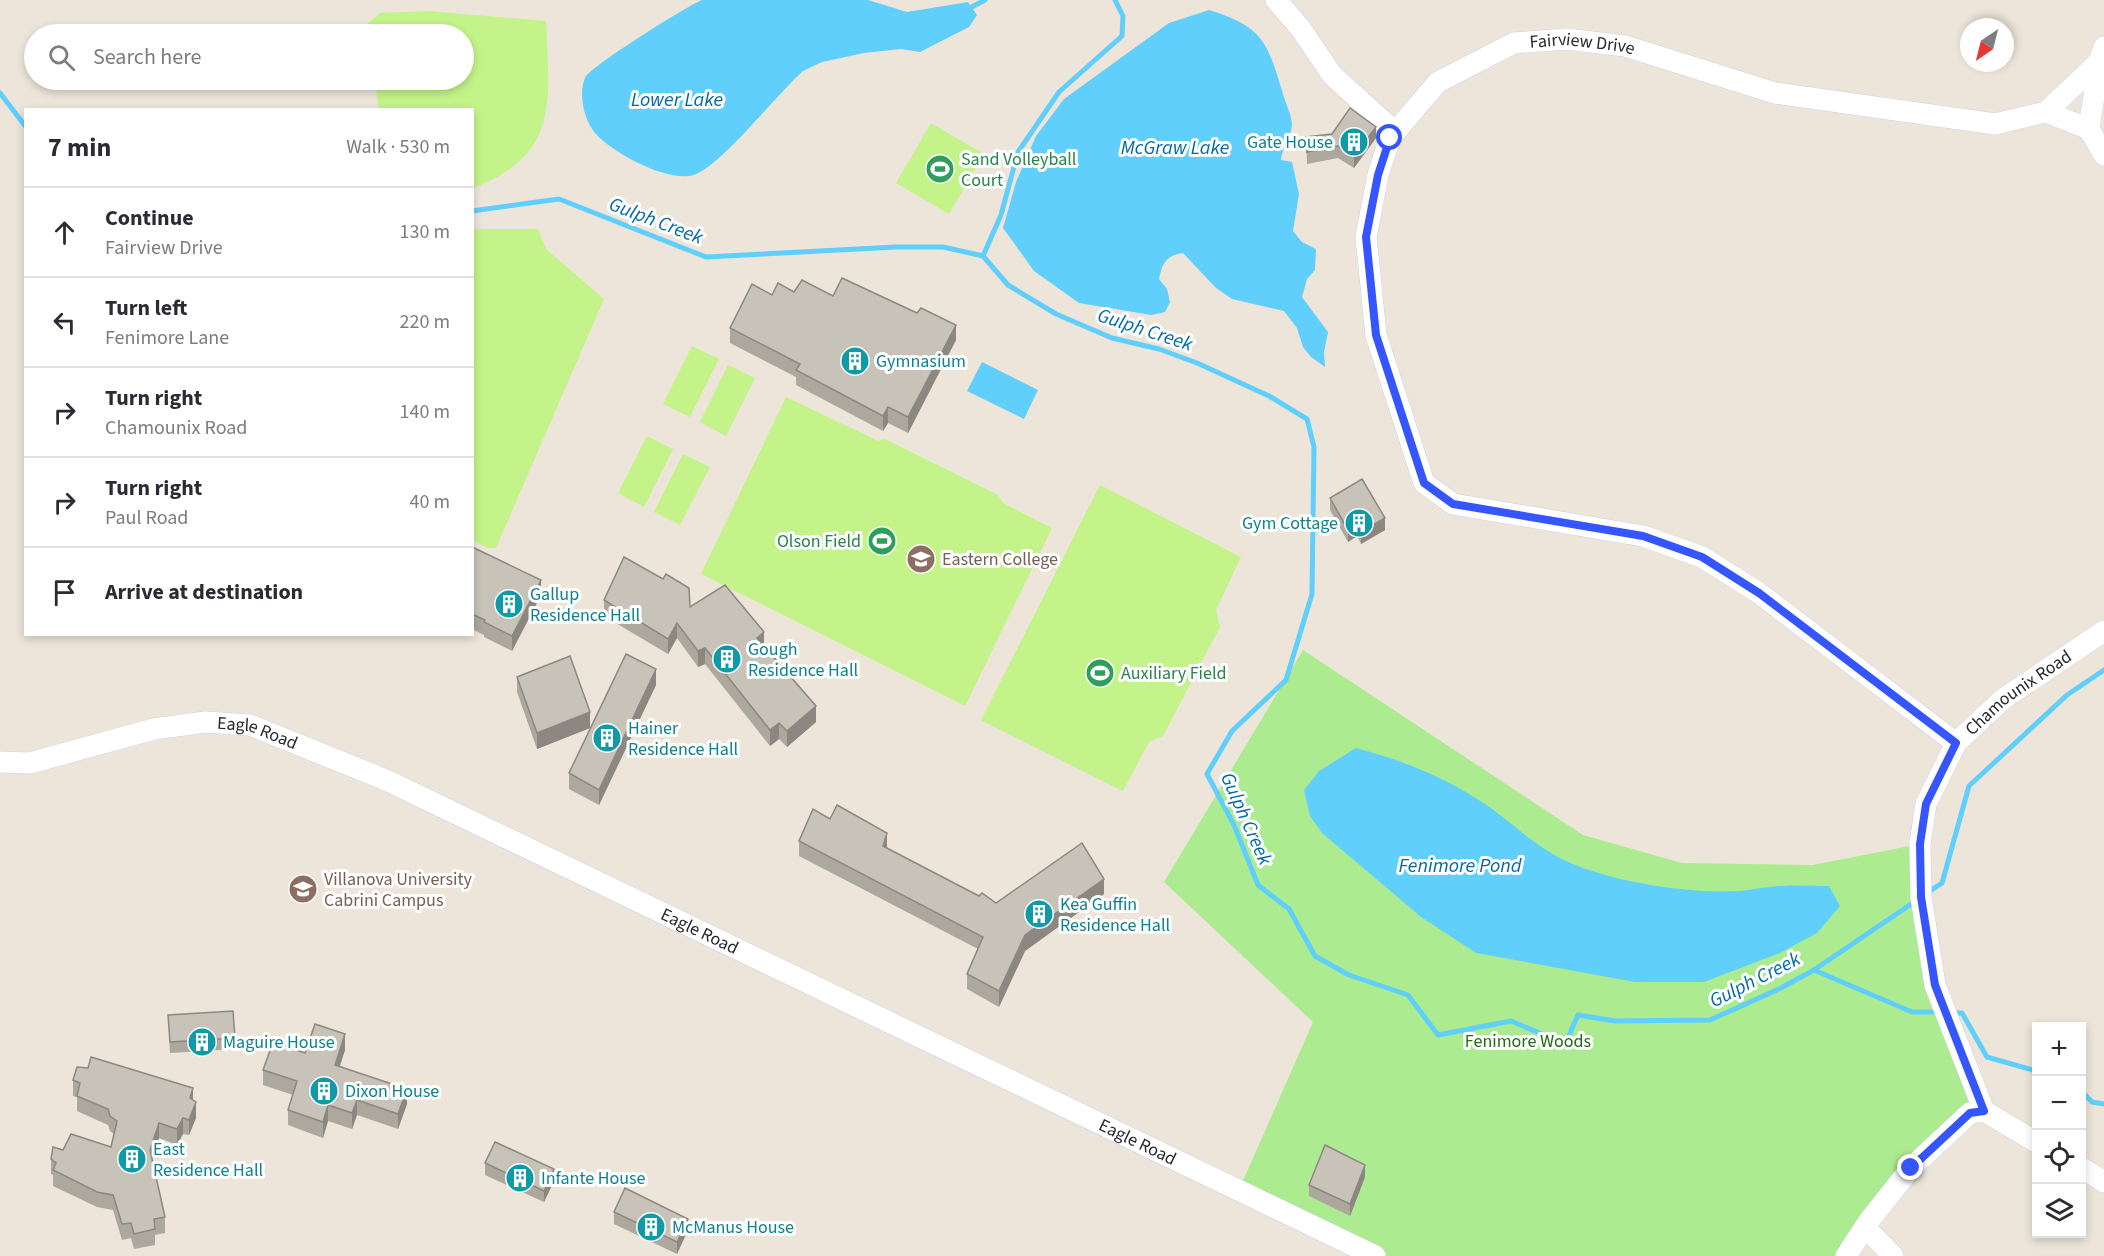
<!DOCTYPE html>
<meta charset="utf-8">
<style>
:root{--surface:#fff;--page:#f7f7f7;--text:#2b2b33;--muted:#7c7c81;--line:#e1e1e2}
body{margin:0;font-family:"Source Sans 3",sans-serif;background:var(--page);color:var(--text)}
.controls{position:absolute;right:18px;bottom:18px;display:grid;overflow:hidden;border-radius:0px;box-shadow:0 3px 9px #0003}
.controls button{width:54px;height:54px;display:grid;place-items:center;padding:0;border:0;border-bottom:2px solid var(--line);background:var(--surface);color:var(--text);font:30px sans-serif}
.compass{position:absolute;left:1960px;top:18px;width:54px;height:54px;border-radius:50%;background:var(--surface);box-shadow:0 3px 9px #0003;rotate:215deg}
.stop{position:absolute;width:18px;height:18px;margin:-14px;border:4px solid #3556ff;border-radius:50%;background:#fff}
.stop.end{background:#3556ff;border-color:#fff;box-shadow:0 2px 6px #0008}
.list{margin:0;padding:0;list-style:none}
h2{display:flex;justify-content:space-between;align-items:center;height:78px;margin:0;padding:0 24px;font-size:26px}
h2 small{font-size:20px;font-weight:400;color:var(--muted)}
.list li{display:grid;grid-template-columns:39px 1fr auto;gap:18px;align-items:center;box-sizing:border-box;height:90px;padding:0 24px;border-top:2px solid var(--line)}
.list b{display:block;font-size:22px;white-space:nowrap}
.list p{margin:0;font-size:20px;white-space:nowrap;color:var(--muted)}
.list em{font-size:20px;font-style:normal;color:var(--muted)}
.icon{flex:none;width:33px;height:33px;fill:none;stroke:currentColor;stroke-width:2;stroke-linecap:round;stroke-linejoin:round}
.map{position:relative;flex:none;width:2104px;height:1256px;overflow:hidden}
.search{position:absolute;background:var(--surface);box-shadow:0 3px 9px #0003;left:24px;top:24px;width:450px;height:66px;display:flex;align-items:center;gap:15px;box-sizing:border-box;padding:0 21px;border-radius:33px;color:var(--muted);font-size:22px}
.panel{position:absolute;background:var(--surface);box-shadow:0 3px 9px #0003;left:24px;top:108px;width:450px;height:528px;border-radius:0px}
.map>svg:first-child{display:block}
.green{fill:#aceb8f}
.pitch{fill:#c4f389}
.water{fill:#60cffc}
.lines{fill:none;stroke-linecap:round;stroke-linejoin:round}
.stream{stroke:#60cffc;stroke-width:5}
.minor-casing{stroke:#ced2e4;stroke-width:22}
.minor{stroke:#fff;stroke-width:21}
.wall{fill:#aca89e}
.shaded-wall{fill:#8c8881}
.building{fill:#c8c3b8;stroke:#8c8881;stroke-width:1.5}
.route{stroke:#3556ff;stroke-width:8}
.labels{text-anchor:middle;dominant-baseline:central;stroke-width:6;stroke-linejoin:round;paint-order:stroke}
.street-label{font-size:18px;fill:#292929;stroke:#fff}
.culture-label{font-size:18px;fill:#0d838f;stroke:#fff;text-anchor:start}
.leisure-label{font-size:18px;fill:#27864d;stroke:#fff;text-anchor:start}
.education-label{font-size:18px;fill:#785e54;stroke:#fff;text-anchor:start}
.park-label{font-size:18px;fill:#236e11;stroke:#fff}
.water-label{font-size:20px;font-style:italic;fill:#006aa7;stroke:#fff}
</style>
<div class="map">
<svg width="2104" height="1256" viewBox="0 0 2104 1256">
<rect width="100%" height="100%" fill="#ede5d9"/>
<path class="green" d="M1303 650 1583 835 1682 863 1813 865 1920 844 1935 985 1984 1111 1911 1168 1845 1256H1371L1239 1190 1313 1022 1164 882Z"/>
<g class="pitch">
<path d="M428 11 546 21C549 100 561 154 473 188L472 110 379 109 375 80H464V34H369L368 23 380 13Z"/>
<path d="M931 123 984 154 949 214 896 183Z"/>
<path d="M473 229H538L546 249 604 299 496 548H487L473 540Z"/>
<path d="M692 346 719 359 690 417 663 404Z"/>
<path d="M728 365 755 378 726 436 700 422Z"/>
<path d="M786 397 878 441 885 439 998 495 1003 503 1052 528 965 706 701 574Z"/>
<path d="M647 436 673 449 644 507 618 493Z"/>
<path d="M683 454 710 467 680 525 654 512Z"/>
<path d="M1100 485 1241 557 1216 610 1220 627 1163 736 1149 742 1123 791 981 720Z"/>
</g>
<g class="water">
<path d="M702 0H868L907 12 968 2 977 15 969 27 920 52 901 49 864 53 822 62 803 71C777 94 721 166 694 175 668 183 613 153 596 134 584 121 578 94 585 78 589 67 687 6 702 0Z"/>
<path d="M1209 10C1264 27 1267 42 1283 94 1285 102 1292 116 1292 125 1291 137 1282 147 1281 160L1292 162 1299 194 1293 231 1302 242 1316 249 1315 270 1307 279 1302 297 1328 332 1324 352 1325 367 1311 357 1303 347 1297 328 1284 311 1232 299 1216 288 1183 253C1166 255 1162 264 1159 279L1167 289 1170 302 1165 312 1151 315 1079 303 1034 271 1003 228 1016 182 1036 136 1064 99 1169 23Z"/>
<path d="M982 362 1038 390 1024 419 967 391Z"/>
<path d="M1356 748C1405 761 1445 777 1488 806 1515 825 1534 846 1566 861 1612 882 1688 894 1739 891 1754 890 1769 886 1784 886 1799 885 1814 886 1829 886L1840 906 1817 933 1780 953 1704 982H1635L1476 953 1421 917 1322 833 1310 816 1304 790 1319 771Z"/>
</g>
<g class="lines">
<g class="stream">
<path d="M966 10 985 0"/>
<path d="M0 93 26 127"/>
<path d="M472 211 559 199 706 257 896 247H943L983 256 1008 285 1056 314 1112 338 1159 349 1197 363 1269 396 1307 419 1314 447 1312 594 1286 680 1232 731 1207 774 1234 825 1258 885 1289 909 1315 956 1349 975 1408 995 1438 1035 1511 1021 1565 1044 1578 1015 1615 1021 1710 1020 1781 988 1814 970 1917 900"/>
<path d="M983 256 1001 215 1018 152 1059 92 1122 36 1123 16 1115 0"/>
<path d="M1927 893 1942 883 1969 786 2067 695 2104 670"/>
<path d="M1814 970 1912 1012H1939"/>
<path d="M1952 1013H1962L1987 1057 2036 1071"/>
<path d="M2082 1092 2092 1102 2104 1104"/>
</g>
<g class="minor-casing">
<g id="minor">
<path d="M1276 0 1301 29 1332 75 1395 132"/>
<path d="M2104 47 2099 62 2089 129 2104 155"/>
<path d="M2046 112 2089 129"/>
<path id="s1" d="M1956 743 1759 593 1702 557 1643 536 1453 504 1424 483 1376 335 1366 237 1378 175 1390 138 1438 82 1514 43 1566 39 1625 46 1775 93 1995 124 2046 112 2099 62"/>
<path id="s2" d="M0 762 30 763 154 729 205 722 250 725 386 780 1375 1256"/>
<path id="s3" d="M1984 1111 1935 985 1921 897 1920 844 1926 804 1956 743 2003 699 2104 631"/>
<path d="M1984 1111 2036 1142"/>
<path d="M2082 1168 2104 1182"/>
<path d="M1865 1227 1893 1256"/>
<path d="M1846 1256 1869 1221 1911 1168 1970 1113 1984 1111"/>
</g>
</g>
<use href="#minor" class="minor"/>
</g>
<g class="wall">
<path d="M1306 137 1376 138 1354 168 1338 158 1307 164Z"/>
<path d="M772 295 833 296 956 340 908 433 888 423 883 431 796 385V377L730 343V328Z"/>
<path d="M1330 498 1385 530 1361 544 1357 536 1348 542 1330 510Z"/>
<path d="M472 547 541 595 512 651 484 637V635L472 629Z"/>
<path d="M604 600 690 607 764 646 816 722 787 747 779 739 770 746 705 664 698 667 677 638 668 654 604 616Z"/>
<path d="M517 677 590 728 537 749 517 692Z"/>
<path d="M656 685 599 805 569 789V773Z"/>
<path d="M830 819 979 896 996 903 1104 894 1025 951 999 1007 967 989V974L978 949 799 856V841Z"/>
<path d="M168 1015 235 1038V1049L170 1053Z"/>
<path d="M345 1050 340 1066 407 1104 398 1129 357 1115 352 1129 328 1121 323 1138 288 1125V1110L293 1095 263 1085V1070L305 1053Z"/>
<path d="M73 1080 193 1100 196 1118 189 1135 183 1134 177 1145 159 1138 152 1159 165 1217V1233L155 1235V1245L134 1249 131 1238 122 1240 113 1210 97 1207 53 1186V1175L51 1174V1159L63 1150 111 1147 114 1134 110 1131 108 1125 77 1111V1097L73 1096Z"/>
<path d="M485 1163 554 1181 544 1202 485 1175Z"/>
<path d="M1365 1177 1350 1216 1309 1196V1185Z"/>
<path d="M614 1212 688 1230 677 1254 614 1224Z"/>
</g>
<g class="shaded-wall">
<path d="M1376 127V138L1354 168V156Z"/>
<path d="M956 325V340L908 433V417Z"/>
<path d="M888 407V423L883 431V416Z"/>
<path d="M1385 518V530L1361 544V532Z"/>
<path d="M1357 525V536L1348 542V530Z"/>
<path d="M541 580V595L512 651V636Z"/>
<path d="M677 623V638L668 654V639Z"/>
<path d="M764 632V648L757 638Z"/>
<path d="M705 648V664L698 667V651Z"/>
<path d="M656 669V685L599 805V790Z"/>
<path d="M816 706V722L787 747V731Z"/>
<path d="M590 712V728L537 749V733Z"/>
<path d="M779 723V739L770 746V730Z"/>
<path d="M887 833V849L883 846Z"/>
<path d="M1104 879V894L1025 951 999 1007V991L1025 935Z"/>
<path d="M345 1034V1050L335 1080V1065Z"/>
<path d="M193 1088V1103L190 1098Z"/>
<path d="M407 1089V1104L398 1129V1114Z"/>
<path d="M357 1100V1115L352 1129V1113Z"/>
<path d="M196 1102V1118L189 1135V1120Z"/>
<path d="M328 1105V1121L323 1138V1122Z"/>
<path d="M183 1118V1134L177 1145V1129Z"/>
<path d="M159 1123V1138L150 1166V1150Z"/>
<path d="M1365 1165V1177L1350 1216V1204Z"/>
<path d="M554 1169V1181L544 1202V1191Z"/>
<path d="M688 1219V1230L677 1254V1242Z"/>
</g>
<g class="building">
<path d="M1350 108 1376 127 1354 156 1338 146 1307 152 1306 137 1332 134Z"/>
<path d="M842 278 917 313 921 308 956 325 908 417 888 407 883 416 796 370 800 364 730 328 752 284 772 295 778 283 794 292 802 280 833 296Z"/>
<path d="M1362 479 1385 518 1361 532 1357 525 1348 530 1330 498Z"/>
<path d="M472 547 541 580 512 636 484 622 485 620 472 614Z"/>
<path d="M624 557 663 579 666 574 689 588 690 607 725 585 764 632 757 638 816 706 787 731 779 723 770 730 705 648 698 651 677 623 668 639 604 600Z"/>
<path d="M626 654 656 669 599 790 569 773Z"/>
<path d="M570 656 590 712 537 733 517 677Z"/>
<path d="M837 805 887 833 883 846 979 896 982 893 996 903 1082 843 1104 879 1025 935 999 991 967 974 983 937 799 841 813 809 830 819Z"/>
<path d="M233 1011 235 1038 170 1042 168 1015Z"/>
<path d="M315 1024 345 1034 335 1065 407 1089 398 1114 357 1100 352 1113 328 1105 323 1122 288 1110 297 1081 263 1070 273 1042 305 1053Z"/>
<path d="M91 1057 193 1088 190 1098 196 1102 189 1120 183 1118 177 1129 159 1123 150 1150 165 1217 154 1219 155 1229 134 1234 131 1223 122 1224 113 1195 97 1192 53 1170 56 1163 51 1159 53 1147 63 1150 71 1134 111 1147 117 1121 110 1116 108 1109 77 1096 80 1083 73 1080 77 1067 88 1068Z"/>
<path d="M495 1142 554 1169 544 1191 485 1163Z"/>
<path d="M1325 1145 1365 1165 1350 1204 1309 1185Z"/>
<path d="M625 1188 688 1219 677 1242 614 1212Z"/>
</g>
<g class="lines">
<path class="route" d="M1390 138 1378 175 1366 237 1376 335 1424 483 1453 504 1643 536 1702 557 1759 593 1956 743 1926 804 1920 844 1921 897 1935 985 1984 1111 1970 1113 1911 1168"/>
</g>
<defs>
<g id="building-disc" transform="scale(1.5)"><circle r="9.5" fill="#0f9aa8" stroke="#fff"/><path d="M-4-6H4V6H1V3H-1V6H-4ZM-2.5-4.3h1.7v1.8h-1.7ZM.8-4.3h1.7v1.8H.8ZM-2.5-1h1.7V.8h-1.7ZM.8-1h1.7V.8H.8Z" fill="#fff"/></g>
<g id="stadium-disc" transform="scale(1.5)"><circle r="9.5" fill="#2e9e5b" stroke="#fff"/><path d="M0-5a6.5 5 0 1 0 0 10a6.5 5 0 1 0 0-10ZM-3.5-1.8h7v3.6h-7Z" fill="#fff"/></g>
<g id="school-disc" transform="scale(1.5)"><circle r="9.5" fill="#8d6e63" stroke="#fff"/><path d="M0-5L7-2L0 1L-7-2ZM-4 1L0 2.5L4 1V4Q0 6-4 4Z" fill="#fff"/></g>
<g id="university-disc" transform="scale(1.5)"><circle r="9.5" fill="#8d6e63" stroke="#fff"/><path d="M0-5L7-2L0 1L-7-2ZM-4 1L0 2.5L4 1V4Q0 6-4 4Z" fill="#fff"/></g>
</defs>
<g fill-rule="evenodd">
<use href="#building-disc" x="1354" y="142"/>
<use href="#stadium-disc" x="940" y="169"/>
<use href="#building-disc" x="855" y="361"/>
<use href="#building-disc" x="1359" y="523"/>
<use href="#stadium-disc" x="882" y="541"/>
<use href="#school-disc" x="921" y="559"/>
<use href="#building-disc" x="509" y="604"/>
<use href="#building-disc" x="727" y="659"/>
<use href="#stadium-disc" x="1100" y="673"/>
<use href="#building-disc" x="607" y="738"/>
<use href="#university-disc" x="303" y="889"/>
<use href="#building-disc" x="1039" y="914"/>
<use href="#building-disc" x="202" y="1042"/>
<use href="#building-disc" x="324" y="1091"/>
<use href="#building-disc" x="132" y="1159"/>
<use href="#building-disc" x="520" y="1178"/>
<use href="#building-disc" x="651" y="1227"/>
</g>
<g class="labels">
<g class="street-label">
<text stroke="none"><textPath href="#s1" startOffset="1190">Fairview Drive</textPath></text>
<text stroke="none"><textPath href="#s3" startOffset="466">Chamounix Road</textPath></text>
<text stroke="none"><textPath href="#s2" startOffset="264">Eagle Road</textPath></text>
<text stroke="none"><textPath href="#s2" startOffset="750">Eagle Road</textPath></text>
<text stroke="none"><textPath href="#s2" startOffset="1236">Eagle Road</textPath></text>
</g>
<g class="culture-label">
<text x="1333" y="142" text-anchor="end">Gate House</text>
<text x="876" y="361">Gymnasium</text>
<text x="1338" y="523" text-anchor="end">Gym Cottage</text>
<text x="530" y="594">Gallup<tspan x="530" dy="21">Residence Hall</tspan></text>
<text x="748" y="649">Gough<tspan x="748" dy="21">Residence Hall</tspan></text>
<text x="628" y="728">Hainer<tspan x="628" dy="21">Residence Hall</tspan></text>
<text x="1060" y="904">Kea Guffin<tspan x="1060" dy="21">Residence Hall</tspan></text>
<text x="223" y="1042">Maguire House</text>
<text x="345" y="1091">Dixon House</text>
<text x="153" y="1149">East<tspan x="153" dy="21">Residence Hall</tspan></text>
<text x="541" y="1178">Infante House</text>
<text x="672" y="1227">McManus House</text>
</g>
<g class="leisure-label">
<text x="961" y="159">Sand Volleyball<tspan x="961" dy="21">Court</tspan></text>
<text x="861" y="541" text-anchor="end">Olson Field</text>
<text x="1121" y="673">Auxiliary Field</text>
</g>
<g class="education-label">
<text x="942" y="559">Eastern College</text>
<text x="324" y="879">Villanova University<tspan x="324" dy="21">Cabrini Campus</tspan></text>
</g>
<g class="park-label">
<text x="1528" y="1041">Fenimore Woods</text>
</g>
<g class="water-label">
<text x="677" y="100">Lower Lake</text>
<text x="1175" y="148">McGraw Lake</text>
<text transform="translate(656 221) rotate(21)">Gulph Creek</text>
<text transform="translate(1145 330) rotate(18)">Gulph Creek</text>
<text transform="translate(1246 819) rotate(66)">Gulph Creek</text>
<text x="1460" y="866">Fenimore Pond</text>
<text transform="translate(1755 980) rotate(-27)">Gulph Creek</text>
</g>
</g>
</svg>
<div class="controls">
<button>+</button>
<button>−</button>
<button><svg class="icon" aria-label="locate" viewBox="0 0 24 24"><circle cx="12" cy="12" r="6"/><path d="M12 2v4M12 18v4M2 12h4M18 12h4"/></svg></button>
<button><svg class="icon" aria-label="layers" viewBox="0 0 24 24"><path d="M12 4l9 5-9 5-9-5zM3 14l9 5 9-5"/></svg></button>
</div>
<svg class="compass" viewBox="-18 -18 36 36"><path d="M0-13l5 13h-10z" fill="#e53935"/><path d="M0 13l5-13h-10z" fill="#7c7c81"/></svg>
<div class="stop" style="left:1390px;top:138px"></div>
<div class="stop end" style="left:1911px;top:1168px"></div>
<div class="search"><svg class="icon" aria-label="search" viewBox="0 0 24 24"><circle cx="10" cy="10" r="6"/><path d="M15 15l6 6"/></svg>Search here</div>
<section class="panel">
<h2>7 min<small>Walk · 530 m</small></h2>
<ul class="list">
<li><svg class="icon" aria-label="ahead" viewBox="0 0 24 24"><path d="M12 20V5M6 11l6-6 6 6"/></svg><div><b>Continue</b><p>Fairview Drive</p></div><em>130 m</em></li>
<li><svg class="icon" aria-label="left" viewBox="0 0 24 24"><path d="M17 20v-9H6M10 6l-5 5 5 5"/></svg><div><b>Turn left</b><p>Fenimore Lane</p></div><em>220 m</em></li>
<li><svg class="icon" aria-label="right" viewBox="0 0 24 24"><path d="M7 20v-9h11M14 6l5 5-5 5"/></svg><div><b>Turn right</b><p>Chamounix Road</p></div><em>140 m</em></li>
<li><svg class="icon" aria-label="right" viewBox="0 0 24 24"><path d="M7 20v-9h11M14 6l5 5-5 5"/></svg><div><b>Turn right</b><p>Paul Road</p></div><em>40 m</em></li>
<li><svg class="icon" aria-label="arrive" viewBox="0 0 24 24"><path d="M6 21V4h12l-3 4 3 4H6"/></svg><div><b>Arrive at destination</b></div></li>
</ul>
</section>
</div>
